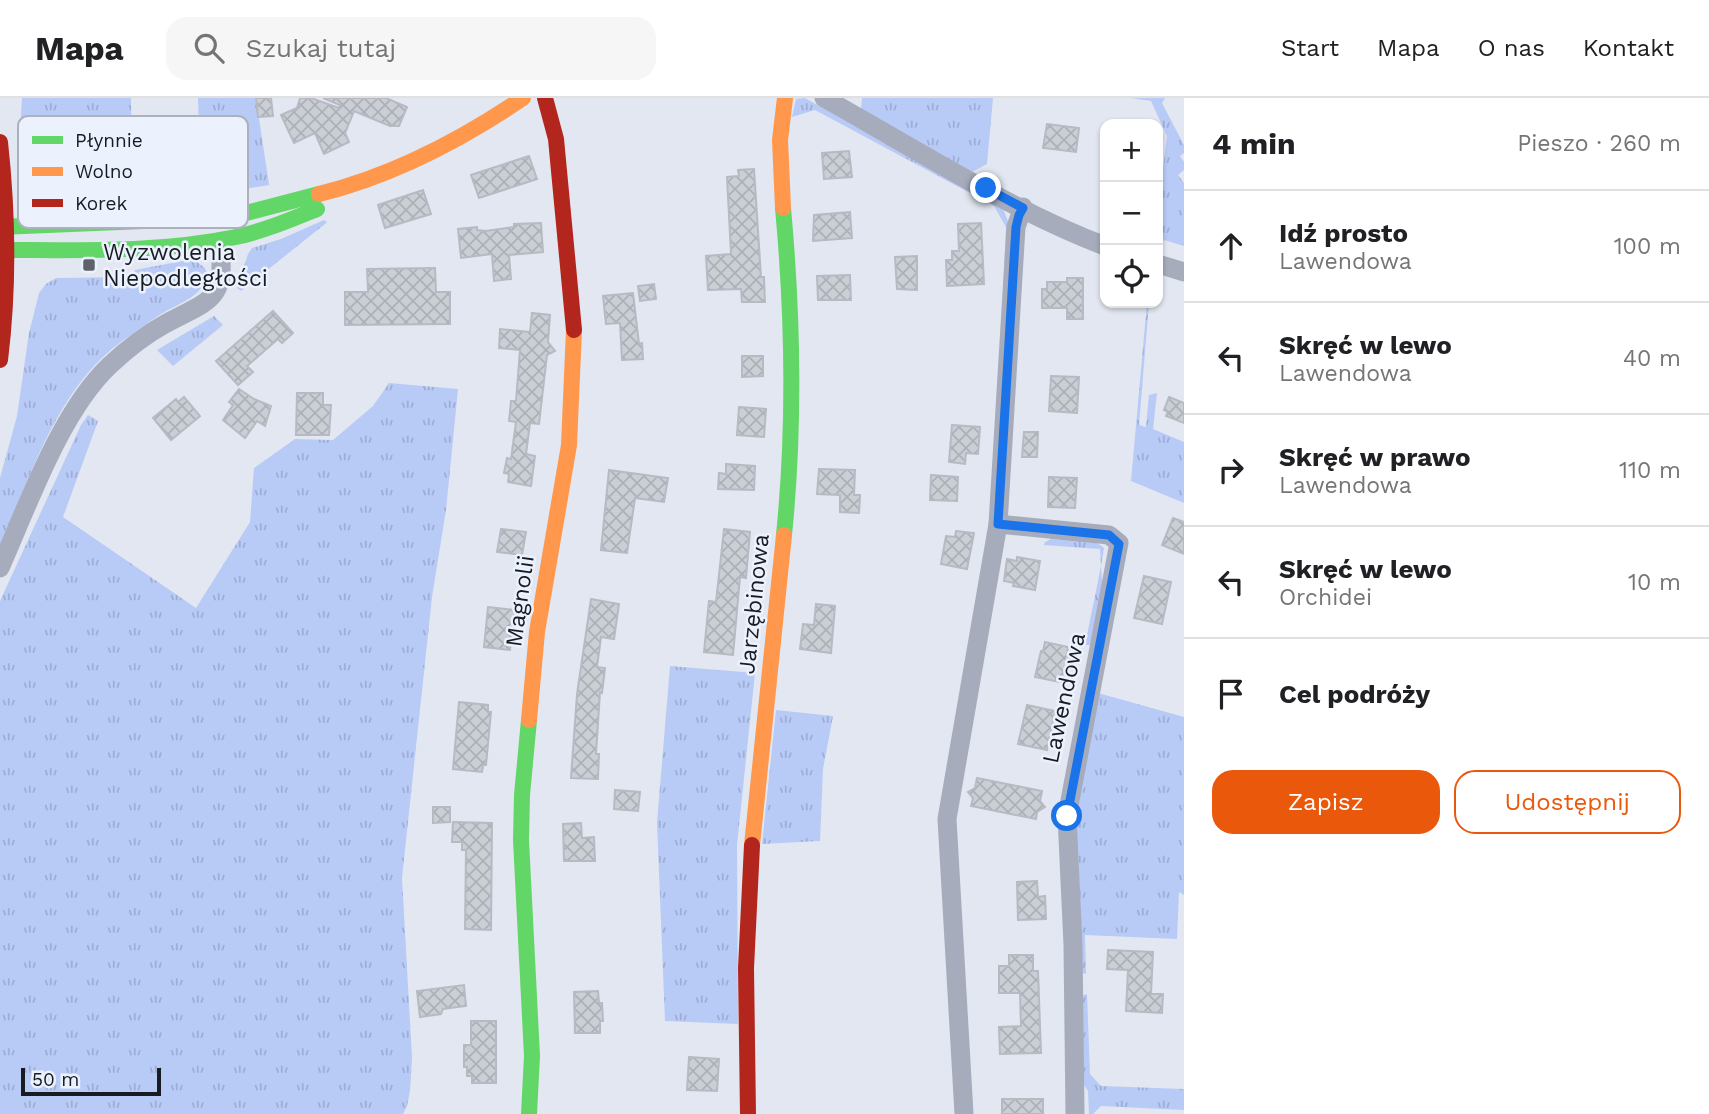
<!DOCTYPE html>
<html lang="pl">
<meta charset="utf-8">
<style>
:root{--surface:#fff;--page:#f6f6f6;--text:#202124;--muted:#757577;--line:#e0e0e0;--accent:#ea580c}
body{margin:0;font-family:"Work Sans",sans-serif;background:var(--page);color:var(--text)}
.controls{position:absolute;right:21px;top:21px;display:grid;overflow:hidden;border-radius:14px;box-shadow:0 2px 5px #0004}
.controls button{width:63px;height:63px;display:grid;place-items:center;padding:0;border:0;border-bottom:2px solid var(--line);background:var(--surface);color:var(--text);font:35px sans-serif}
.scale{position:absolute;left:21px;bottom:18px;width:140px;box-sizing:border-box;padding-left:7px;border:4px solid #181b22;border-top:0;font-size:19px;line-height:24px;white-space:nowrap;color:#181b22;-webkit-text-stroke:5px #ecf2fd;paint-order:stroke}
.stop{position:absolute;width:21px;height:21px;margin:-16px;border:5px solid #1a73e8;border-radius:50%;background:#fff}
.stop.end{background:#1a73e8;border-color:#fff;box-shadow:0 2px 7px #0008}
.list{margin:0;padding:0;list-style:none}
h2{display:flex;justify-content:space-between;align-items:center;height:91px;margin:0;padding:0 28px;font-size:30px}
h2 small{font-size:23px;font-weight:400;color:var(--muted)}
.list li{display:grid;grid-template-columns:46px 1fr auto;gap:21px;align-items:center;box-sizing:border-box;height:112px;padding:0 28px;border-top:2px solid var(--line)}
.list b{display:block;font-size:26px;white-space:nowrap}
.list p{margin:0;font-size:23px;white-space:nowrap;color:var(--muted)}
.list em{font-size:23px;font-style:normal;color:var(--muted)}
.actions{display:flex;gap:14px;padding:21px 28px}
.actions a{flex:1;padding:16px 0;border:2px solid var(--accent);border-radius:21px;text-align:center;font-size:24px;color:var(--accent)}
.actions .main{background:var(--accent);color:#fff}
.icon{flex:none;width:38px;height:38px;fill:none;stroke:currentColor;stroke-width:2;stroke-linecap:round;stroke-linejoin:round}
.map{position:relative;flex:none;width:1184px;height:1016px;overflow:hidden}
header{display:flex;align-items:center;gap:42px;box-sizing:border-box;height:98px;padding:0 35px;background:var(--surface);border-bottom:2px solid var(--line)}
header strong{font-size:33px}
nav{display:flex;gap:38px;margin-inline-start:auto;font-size:24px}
.search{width:490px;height:63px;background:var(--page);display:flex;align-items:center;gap:18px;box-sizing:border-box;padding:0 24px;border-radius:21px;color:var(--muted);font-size:26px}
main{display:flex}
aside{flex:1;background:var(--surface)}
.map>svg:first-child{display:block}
.grass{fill:url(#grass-tufts)}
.building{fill:url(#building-cross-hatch);stroke:#b7bac2;stroke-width:2}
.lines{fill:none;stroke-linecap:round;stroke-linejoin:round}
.street{stroke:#a6acbb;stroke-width:19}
.fast{stroke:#63d668;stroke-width:16}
.slow{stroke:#ff974d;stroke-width:16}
.jam{stroke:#b3261e;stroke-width:16}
.route{stroke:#1a73e8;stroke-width:9}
.poi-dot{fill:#5f626a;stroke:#ecf2fd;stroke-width:2.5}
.labels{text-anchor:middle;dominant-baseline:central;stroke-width:5;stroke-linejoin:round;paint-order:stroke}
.poi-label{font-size:23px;fill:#181b22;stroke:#ecf2fd;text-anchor:start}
.street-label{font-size:23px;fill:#181b22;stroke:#ecf2fd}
.key{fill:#ecf2fd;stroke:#acb2bb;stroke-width:2}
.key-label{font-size:19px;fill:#181b22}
</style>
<header>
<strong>Mapa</strong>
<div class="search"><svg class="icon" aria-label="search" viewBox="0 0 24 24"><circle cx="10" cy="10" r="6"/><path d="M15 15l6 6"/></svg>Szukaj tutaj</div>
<nav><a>Start</a><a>Mapa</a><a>O nas</a><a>Kontakt</a></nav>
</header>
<main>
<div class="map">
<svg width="1184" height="1016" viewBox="0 0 1184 1016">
<defs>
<pattern id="grass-tufts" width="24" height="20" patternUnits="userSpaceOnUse" patternTransform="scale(1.75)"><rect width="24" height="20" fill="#b8caf6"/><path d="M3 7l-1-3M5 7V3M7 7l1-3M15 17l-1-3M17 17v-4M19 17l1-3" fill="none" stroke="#9dadd3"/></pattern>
<pattern id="building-cross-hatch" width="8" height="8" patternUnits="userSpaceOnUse" patternTransform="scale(1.75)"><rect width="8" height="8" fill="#caced5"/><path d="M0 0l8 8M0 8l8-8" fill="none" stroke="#adb0b7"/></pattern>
</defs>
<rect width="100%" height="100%" fill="#e2e7f1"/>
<g class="grass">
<path d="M22 0H131L132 102C110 102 38 111 25 93 17 81 21 17 22 0Z"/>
<path d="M198 0H256L269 87 201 98Z"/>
<path d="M805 0 1003 111 1010 128 1002 211 1006 129 994 108 815 12 792 19 796 1Z"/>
<path d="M862 0H993L987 66 972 74 861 11Z"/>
<path d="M1131 0H1165L1162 5 1184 47V55L1180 58 1184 64V72L1178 77 1184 85V148L1164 142 1158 154V111L1167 38 1151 3Z"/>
<path d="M324 122 327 124 325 126 241 193 237 190 248 156 252 150 281 141Z"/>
<path d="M193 161 205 170 207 176C205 198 177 206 161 216 145 227 128 238 113 250 54 299 31 379 0 447V380L17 318 29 235 39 195 46 186 56 180 131 179 135 172Z"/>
<path d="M1147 205H1149L1139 327 1146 329 1149 297 1157 295 1153 331 1184 344V405L1131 383Z"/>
<path d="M214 218 223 227 173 268 157 252Z"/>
<path d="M389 285 458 291 446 412 432 499 402 780 412 960 410 993 407 1008 403 1016H0V503L81 327 88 317 98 323 63 419 196 510 250 424 254 370 295 341 333 342 373 308Z"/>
<path d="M1051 441C1067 442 1092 438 1104 450L1101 468 1103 496 1090 547H1085L1101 468 1100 451 1044 447 1045 444Z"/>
<path d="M670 568 755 575 737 747 738 926 665 923 657 725Z"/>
<path d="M1098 595 1184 619V797L1179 794 1177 841 1085 837 1086 876 1082 875 1072 716Z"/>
<path d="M776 612 833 618 823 671 820 743 762 746Z"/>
<path d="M1087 896 1090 976 1101 988 1184 991V1012L1101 1008 1093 1016H1089L1088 993 1081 982 1082 898Z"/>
</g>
<g class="building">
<path d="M256 0H271L273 18 258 19Z"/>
<path d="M300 0H311L339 10 340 7 323 0H386L407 9 399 28H390L354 13 345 35 349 44 324 56 315 35 294 45 281 17 297 10Z"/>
<path d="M1047 26 1079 30 1076 54 1043 50Z"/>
<path d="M849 53 852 79 824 81 822 55Z"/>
<path d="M529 58 537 81 479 100 471 77Z"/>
<path d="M754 71 761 179H764L765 204H742L741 191 708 192 706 158 731 156 727 79 739 78 738 72Z"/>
<path d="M423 92 431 116 385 130 378 107Z"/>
<path d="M850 114 852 140 813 143 814 117Z"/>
<path d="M541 125 543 154 509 157 511 181 494 183 492 156 461 160 458 131 477 129V132L486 133 514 129V126Z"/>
<path d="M981 125 984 186 947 188 946 162H952V153H959L958 126Z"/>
<path d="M917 158V192L897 191 895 159Z"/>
<path d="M435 170 436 194H450V226L345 227V194H368L367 171Z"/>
<path d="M850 177 851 202H818L817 178Z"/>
<path d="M1067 180H1083V221H1067V210H1042V191H1047V184H1067Z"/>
<path d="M654 186 656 201 640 203 638 188Z"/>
<path d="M633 195 639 246 642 245 643 261 622 262 620 225 606 226 603 198Z"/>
<path d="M273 213 293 235 282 245 278 241 247 268 253 274 238 287 216 263Z"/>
<path d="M532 215 550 217 548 244 555 253 547 257 539 326 530 325 526 356 535 358 531 388 508 384 509 376 504 375 507 360 511 361 516 324 509 323 511 303H516L520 252 499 250 500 231 530 234Z"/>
<path d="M742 258H763V278L742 279Z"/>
<path d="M1051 278 1079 279 1077 315 1049 313Z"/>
<path d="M239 291 254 301 271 308 265 328 257 323 245 340 223 322 233 307 229 304Z"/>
<path d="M297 295H323V307H331L329 337H296Z"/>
<path d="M184 299 200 318 171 342 153 320 176 301 178 304Z"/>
<path d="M1169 299 1184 305V325L1166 318 1168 314 1164 312Z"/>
<path d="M739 309 766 311 764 339 737 337Z"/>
<path d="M952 327 980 329 978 356 966 355 965 366 949 364Z"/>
<path d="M1024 334H1038L1037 359H1022Z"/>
<path d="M726 366 755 368 754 392 718 391 719 375 726 376Z"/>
<path d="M819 371 855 372 854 397H860L859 415 840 414V397L817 396Z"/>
<path d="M609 372 668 380 664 404 635 400 627 455 601 452Z"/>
<path d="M931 377 958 379 957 403 930 402Z"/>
<path d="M1049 379 1077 380 1075 410 1048 409Z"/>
<path d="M1173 420 1184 424V456L1162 447Z"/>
<path d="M501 431 526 434 522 457 497 454Z"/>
<path d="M724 431 750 434 746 480 740 479 733 557 704 554 709 503 716 504Z"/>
<path d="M956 433 974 435 967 471 941 466 946 438 955 439Z"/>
<path d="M1017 459 1040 463 1035 492 1013 488 1014 485 1004 483 1007 461 1017 463Z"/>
<path d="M1144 478 1171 484 1162 526 1134 520Z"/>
<path d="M591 501 619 506 614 541 601 539 597 569 605 570 602 595 600 594 596 656H599L598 681 571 680 577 596Z"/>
<path d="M816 506 835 508 831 555 800 551 803 526 814 527Z"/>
<path d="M488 509 515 512 510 552 484 549Z"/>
<path d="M1045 544 1068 549 1067 558 1070 559 1065 585 1035 579 1041 553H1043Z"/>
<path d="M459 604 488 607V614H491L486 667H483L482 674 453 671Z"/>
<path d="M1027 607 1055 613 1047 652 1018 646Z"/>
<path d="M977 680 1042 693 1040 703 1045 709 1037 714 1036 721 971 708 973 700 968 694 975 690Z"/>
<path d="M615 692 640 694 638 713 614 711Z"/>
<path d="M433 709H450V724L433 725Z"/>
<path d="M453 724 492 725 491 832 465 831 466 752H462V744H452Z"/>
<path d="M581 725 582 740 594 739 595 763H564L563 726Z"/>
<path d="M1037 783 1038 799 1045 798 1046 821 1018 822 1017 784Z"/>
<path d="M1108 852 1153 854 1151 896H1163L1162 915 1126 913 1128 872 1107 871Z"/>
<path d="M1009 857H1033V873H1038L1041 955 1000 956 999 929 1021 928 1020 895H999V868H1009Z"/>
<path d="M464 887 466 908 443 911 441 916 420 919 417 893Z"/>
<path d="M598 893 599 905H602L603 923H600V935H575L574 894Z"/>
<path d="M471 923H496V985H472V978H467V969H464V947H471Z"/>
<path d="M689 959 719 961 717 993 687 992Z"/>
<rect x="1002" y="1001" width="41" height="15"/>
</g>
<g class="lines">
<g class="street">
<path d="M824 0C914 50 1010 112 1105 148"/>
<path d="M1158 166 1184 174"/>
<path d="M998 426 1109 437 1119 445 1067 718 1073 847 1075 1016"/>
<path d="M0 470C28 407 60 315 109 268 126 252 145 237 165 226 209 202 228 203 219 144"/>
<path d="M964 1016 947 721 998 426 1016 129 1023 109"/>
</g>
<g class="fast">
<path d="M783 110C793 219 795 328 784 437"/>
<path d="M0 129 215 120 250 114 319 96"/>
<path d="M0 152C79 152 158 155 236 139 264 133 290 122 317 111"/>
<path d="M529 622 522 697 521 742 532 958 529 1016"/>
</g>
<g class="slow">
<path d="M319 96C392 78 461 42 523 0"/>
<path d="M783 110 780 42 785 0"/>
<path d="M529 622 537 534 569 347 574 232"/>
<path d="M752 747 784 437"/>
</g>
<g class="jam">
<path d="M545 0 556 41 574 232"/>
<path d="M0 44C8 117 9 189 0 262"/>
<path d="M748 1016 746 870 752 747"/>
</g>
</g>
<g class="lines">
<path class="route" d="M986 90 1023 110 1019 117 1016 129 998 426 1109 437 1119 446 1067 718"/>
</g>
<rect class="poi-dot" x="82" y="160" width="14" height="14" rx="3.5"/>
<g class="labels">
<g class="poi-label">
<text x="103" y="154">Wyzwolenia<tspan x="103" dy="26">Niepodległości</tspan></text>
</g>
<g class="street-label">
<text transform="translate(520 503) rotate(-82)">Magnolii</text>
<text transform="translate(754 506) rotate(-84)">Jarzębinowa</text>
<text transform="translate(1064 600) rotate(-78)">Lawendowa</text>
</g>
</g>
<rect x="18" y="18" width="230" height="112" rx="10" class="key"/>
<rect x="32" y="38" width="31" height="8" fill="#63d668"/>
<rect x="32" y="69" width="31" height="9" fill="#ff974d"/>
<rect x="32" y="101" width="31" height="8" fill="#b3261e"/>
<g class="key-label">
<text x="75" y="49">Płynnie</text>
<text x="75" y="80">Wolno</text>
<text x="75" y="112">Korek</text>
</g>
</svg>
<div class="controls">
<button>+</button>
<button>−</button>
<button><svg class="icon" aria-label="locate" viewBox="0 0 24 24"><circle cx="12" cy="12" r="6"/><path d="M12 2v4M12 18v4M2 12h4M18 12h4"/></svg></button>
</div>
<div class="scale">50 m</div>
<div class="stop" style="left:1067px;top:718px"></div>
<div class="stop end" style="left:986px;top:90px"></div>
</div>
<aside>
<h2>4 min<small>Pieszo · 260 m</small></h2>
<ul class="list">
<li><svg class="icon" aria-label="ahead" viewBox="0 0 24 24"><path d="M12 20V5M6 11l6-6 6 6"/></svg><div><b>Idź prosto</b><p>Lawendowa</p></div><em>100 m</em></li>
<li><svg class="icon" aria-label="left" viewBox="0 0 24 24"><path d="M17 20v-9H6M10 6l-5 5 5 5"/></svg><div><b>Skręć w lewo</b><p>Lawendowa</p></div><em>40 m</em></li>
<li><svg class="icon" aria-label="right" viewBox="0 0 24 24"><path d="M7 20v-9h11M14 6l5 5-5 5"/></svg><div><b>Skręć w prawo</b><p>Lawendowa</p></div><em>110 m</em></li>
<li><svg class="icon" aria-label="left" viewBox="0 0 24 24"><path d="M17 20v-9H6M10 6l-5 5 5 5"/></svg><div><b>Skręć w lewo</b><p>Orchidei</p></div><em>10 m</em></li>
<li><svg class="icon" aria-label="arrive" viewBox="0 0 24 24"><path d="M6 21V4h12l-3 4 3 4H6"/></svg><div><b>Cel podróży</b></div></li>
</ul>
<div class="actions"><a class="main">Zapisz</a><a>Udostępnij</a></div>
</aside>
</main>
